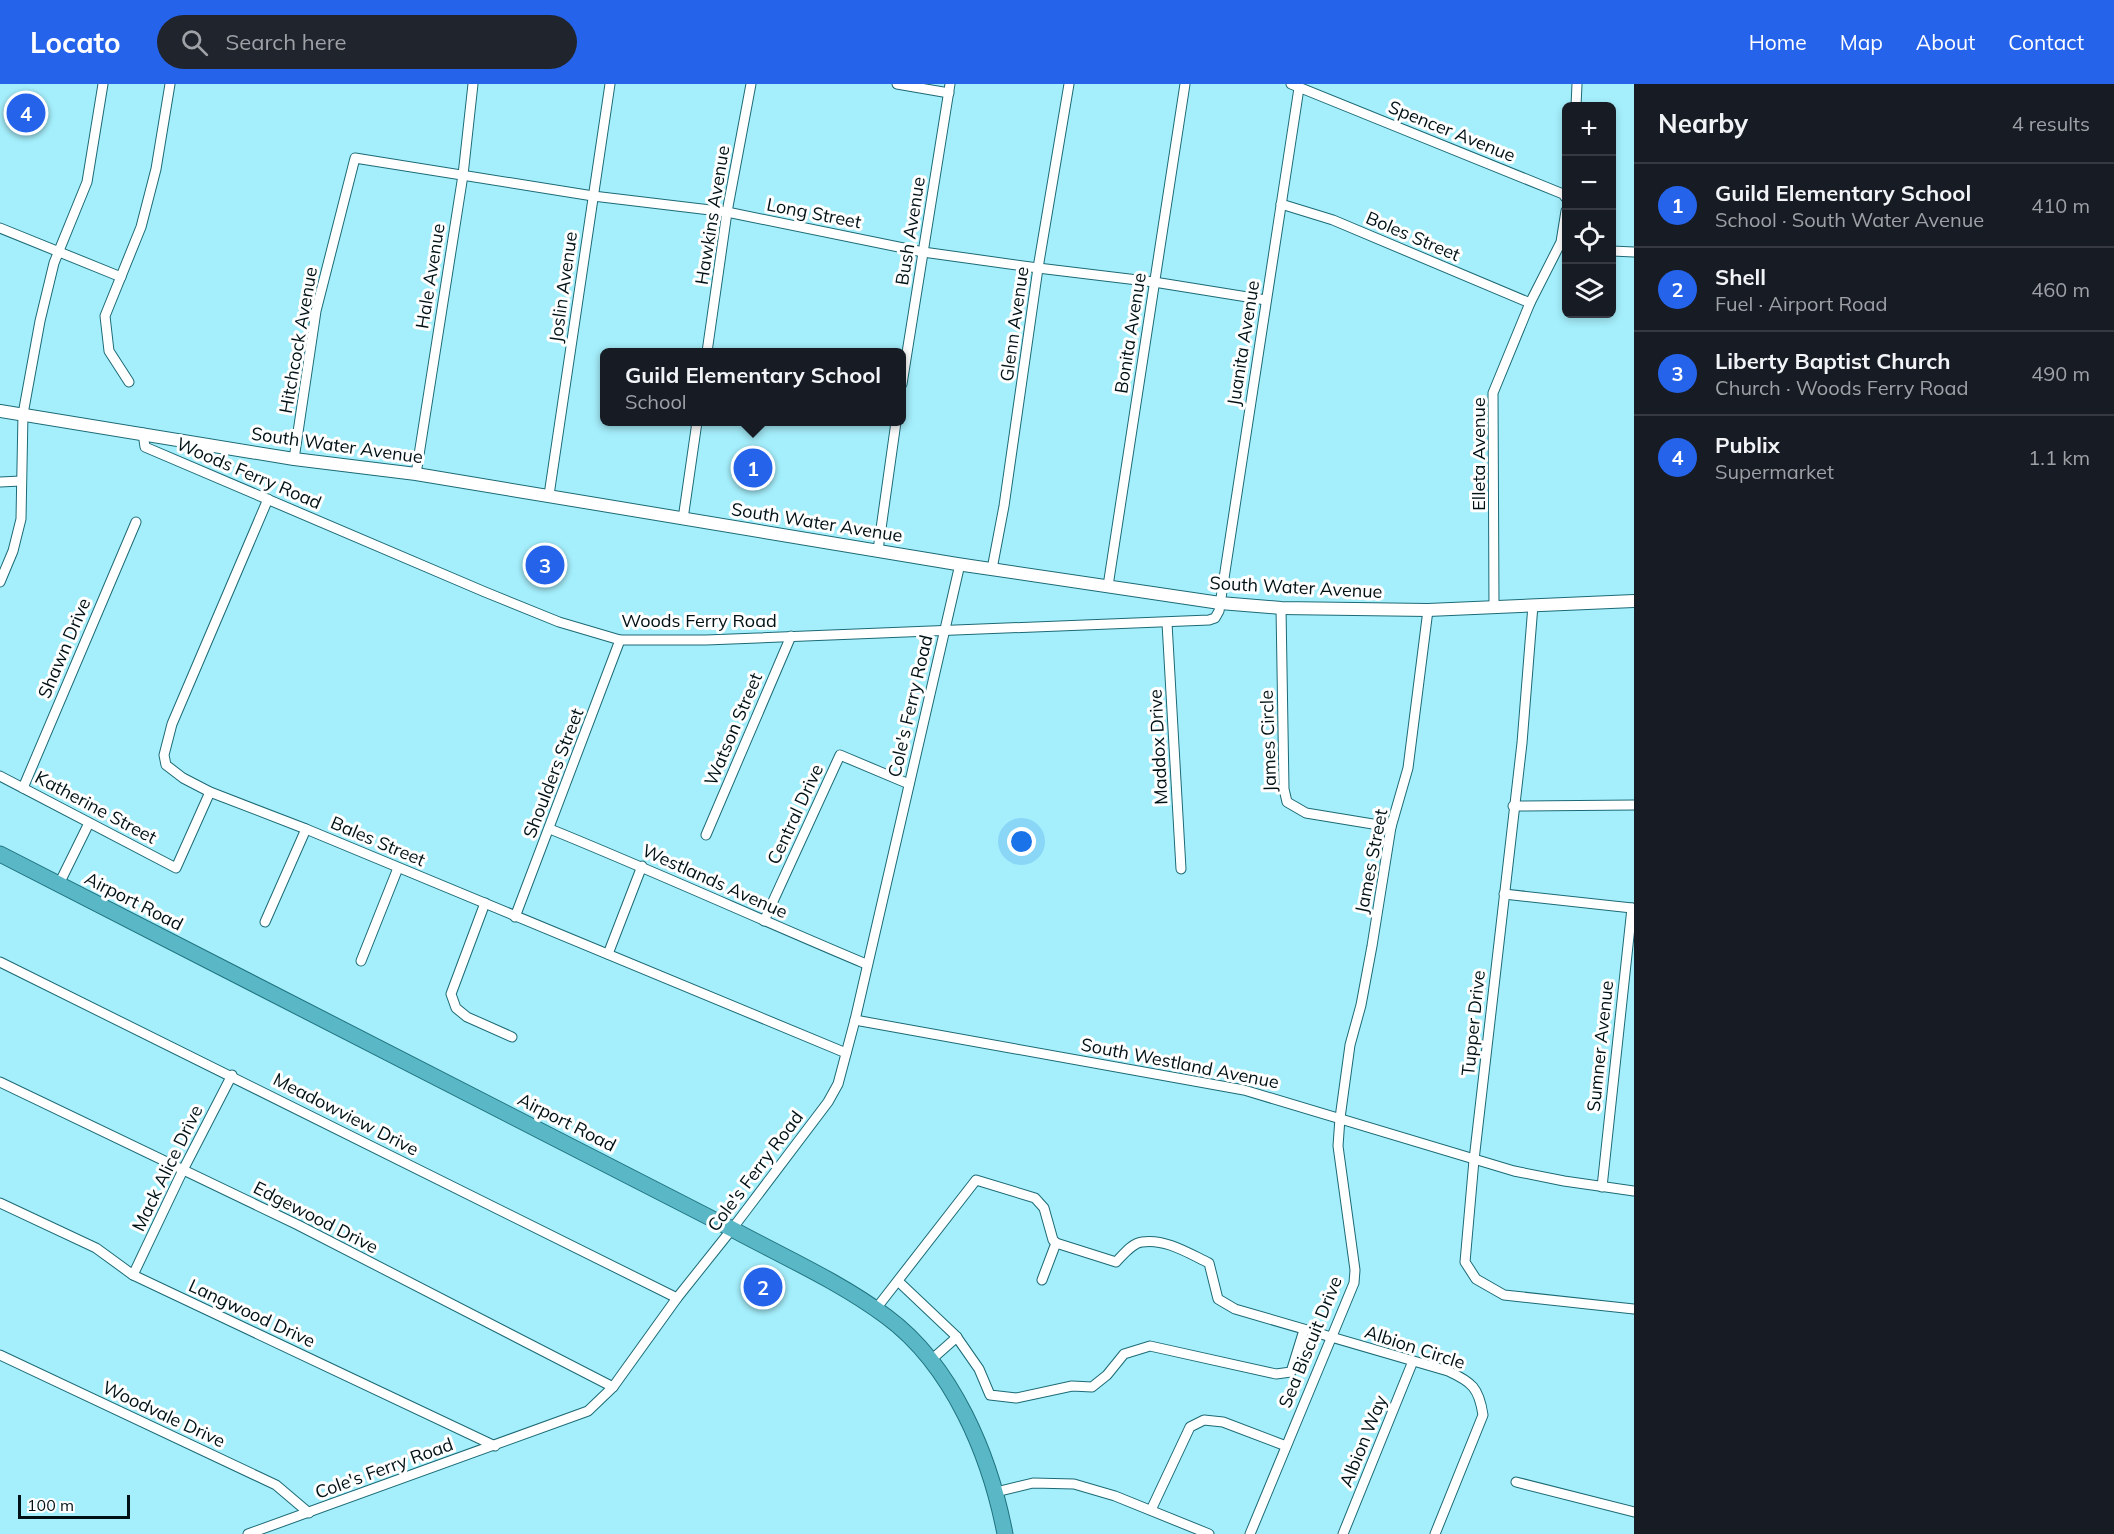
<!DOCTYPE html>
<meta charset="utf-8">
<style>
:root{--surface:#171b24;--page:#20242c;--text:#f1f3f6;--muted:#9ea1a6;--line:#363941;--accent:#2563eb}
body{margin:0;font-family:Mulish,sans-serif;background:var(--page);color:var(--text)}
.controls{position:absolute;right:18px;top:18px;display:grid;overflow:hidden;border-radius:9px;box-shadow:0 3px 9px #0003}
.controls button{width:54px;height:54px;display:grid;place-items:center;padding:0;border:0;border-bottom:2px solid var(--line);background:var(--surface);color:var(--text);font:30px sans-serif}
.scale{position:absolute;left:18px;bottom:15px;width:112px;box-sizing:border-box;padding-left:6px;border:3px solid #001115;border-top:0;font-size:16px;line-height:21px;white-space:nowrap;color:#001115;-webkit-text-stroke:4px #fff;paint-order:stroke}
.you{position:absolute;left:1022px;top:758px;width:21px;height:21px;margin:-15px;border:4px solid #fff;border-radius:50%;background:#1a73e8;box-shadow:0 0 0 9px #1a73e833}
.badge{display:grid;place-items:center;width:39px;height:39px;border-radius:50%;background:var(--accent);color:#fff;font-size:20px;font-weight:700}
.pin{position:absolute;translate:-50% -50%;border:3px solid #fff;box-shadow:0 2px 6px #0006}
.popup{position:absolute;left:600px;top:264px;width:306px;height:78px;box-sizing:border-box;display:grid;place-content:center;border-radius:9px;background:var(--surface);filter:drop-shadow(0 2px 4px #0005);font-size:20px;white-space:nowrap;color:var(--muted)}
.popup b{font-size:22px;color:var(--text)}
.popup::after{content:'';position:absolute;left:50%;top:100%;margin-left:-12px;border:12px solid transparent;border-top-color:var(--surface)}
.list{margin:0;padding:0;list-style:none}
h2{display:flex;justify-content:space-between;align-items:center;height:78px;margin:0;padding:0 24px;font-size:26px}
h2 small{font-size:20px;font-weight:400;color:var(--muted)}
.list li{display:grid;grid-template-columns:39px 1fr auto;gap:18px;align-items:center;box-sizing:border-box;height:84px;padding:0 24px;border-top:2px solid var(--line)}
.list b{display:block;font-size:22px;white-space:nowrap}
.list p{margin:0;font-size:20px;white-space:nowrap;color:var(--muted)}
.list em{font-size:20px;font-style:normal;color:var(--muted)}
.icon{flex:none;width:33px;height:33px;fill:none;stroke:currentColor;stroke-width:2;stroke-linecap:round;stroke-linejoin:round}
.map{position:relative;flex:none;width:1634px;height:1450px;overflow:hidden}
header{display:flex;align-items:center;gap:36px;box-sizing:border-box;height:84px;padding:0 30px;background:var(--accent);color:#fff}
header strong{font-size:28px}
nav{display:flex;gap:33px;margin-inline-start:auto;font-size:21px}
.search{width:420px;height:54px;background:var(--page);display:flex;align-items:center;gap:15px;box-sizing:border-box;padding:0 21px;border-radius:33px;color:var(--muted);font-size:22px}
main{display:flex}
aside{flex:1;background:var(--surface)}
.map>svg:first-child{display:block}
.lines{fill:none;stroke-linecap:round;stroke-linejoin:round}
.minor-casing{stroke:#1c6a76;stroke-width:11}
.secondary-casing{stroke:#1c6a76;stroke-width:14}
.trunk-casing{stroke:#1f727f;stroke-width:17}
.minor{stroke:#fff;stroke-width:9}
.secondary{stroke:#fff;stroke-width:12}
.trunk{stroke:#5ab8c6;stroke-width:15}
.labels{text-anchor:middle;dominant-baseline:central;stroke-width:6;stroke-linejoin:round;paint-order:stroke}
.street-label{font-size:18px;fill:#001115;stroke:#fff}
</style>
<header>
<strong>Locato</strong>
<div class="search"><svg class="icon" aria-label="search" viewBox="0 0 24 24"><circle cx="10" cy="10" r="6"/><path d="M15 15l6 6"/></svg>Search here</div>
<nav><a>Home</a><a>Map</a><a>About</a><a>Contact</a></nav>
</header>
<main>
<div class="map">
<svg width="1634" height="1450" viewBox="0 0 1634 1450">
<rect width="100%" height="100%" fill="#a5effc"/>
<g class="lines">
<g class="minor-casing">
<g id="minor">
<path d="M897 0 949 9"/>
<path d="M1291 0 1563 110 1566 114"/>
<path d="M1576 22 1577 0"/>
<path d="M1281 120 1333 136 1530 219"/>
<path d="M0 144 121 193"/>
<path d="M1612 167 1634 168"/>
<path d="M707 268 727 128 751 0"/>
<path d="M129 298 109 267 105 232 141 143 156 85 170 0"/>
<path d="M902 300 950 0"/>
<path d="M143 349 145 363 485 508 559 538 620 556H706L1209 536 1215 534 1219 527 1299 4"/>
<path d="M294 375 316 227 355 74 593 112 727 128 923 168 1038 184 1154 198 1266 216"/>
<path d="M416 390 463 91 473 0"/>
<path d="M0 398 21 397"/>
<path d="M549 411 610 0"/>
<path d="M268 415 172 640 164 671 166 681 183 694 210 708 306 745 846 969"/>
<path d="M683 435 697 338"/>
<path d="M878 466 896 338"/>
<path d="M992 485 1004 422 1038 184 1069 0"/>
<path d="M0 498 13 467 21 435 23 330 40 237 54 179 87 98 103 0"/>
<path d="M1108 502 1185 0"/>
<path d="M1533 521 1522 659 1474 1076 1465 1178 1476 1195 1504 1211 1634 1225"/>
<path d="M1281 524 1284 705 1287 718 1306 729 1391 743"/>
<path d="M1494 524 1493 309 1530 219 1561 158 1566 127"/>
<path d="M1167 539 1181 785"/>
<path d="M0 692 176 784 210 708"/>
<path d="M23 704 136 438"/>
<path d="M1513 722 1634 721"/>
<path d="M550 745C656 788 761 836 866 880"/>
<path d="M706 751 791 552"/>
<path d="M59 800 89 739"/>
<path d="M1504 810 1632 824"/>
<path d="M485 819 451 910 456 924 467 933 512 953"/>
<path d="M515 833 620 556"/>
<path d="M764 837 840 671 909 700"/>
<path d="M265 838 306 745"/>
<path d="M608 870 642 782"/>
<path d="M361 877 398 784"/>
<path d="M0 878 677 1214"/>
<path d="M855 936 1244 1006 1514 1087 1564 1097 1634 1107"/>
<path d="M0 998 298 1141 613 1303"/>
<path d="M1602 1103 1632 824"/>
<path d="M0 1119 96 1164 133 1191 495 1362"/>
<path d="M133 1191 183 1086 232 991"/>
<path d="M1042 1196 1056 1159"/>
<path d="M899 1198 956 1252 979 1285 990 1311 1016 1314 1072 1302 1092 1303 1107 1291 1124 1270 1150 1262 1276 1290 1291 1288 1304 1246"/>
<path d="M875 1226 976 1096 1035 1114 1044 1124 1053 1156 1056 1159 1116 1178C1123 1171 1132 1159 1142 1158 1165 1154 1190 1170 1209 1179L1218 1215 1235 1225 1448 1287C1472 1298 1479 1304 1483 1331L1435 1450"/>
<path d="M0 1271 276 1401 309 1429"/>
<path d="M931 1276 957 1253"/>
<path d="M1516 1398 1634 1428"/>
<path d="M996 1408 1033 1399 1074 1400 1115 1412 1209 1450"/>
<path d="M1151 1426 1190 1343 1204 1336 1223 1338 1286 1362"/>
<path d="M248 1450 588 1327 613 1303 677 1214 732 1145 828 1018 838 1000 855 936 960 480"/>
<path d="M1250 1450 1354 1199 1355 1186 1338 1062 1340 1034 1350 961 1361 921 1372 862 1391 743 1408 684 1428 526"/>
<path d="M1343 1450 1413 1277"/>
</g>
</g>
<g class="secondary-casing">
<path id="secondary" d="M0 327 294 375 416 390 957 480 1220 519 1281 524 1428 526 1634 517"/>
</g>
<g class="trunk-casing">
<path id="trunk" d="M0 770 732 1145C784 1173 840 1198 887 1233 953 1282 990 1372 1005 1450"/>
</g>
<use href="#minor" class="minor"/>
<use href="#secondary" class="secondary"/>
<use href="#trunk" class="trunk"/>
</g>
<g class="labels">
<g class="street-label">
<text transform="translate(1452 47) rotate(22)">Spencer Avenue</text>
<text transform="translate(814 129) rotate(11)">Long Street</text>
<text transform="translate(712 131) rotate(-81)">Hawkins Avenue</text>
<text transform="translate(910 147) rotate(-81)">Bush Avenue</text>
<text transform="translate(1413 152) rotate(23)">Boles Street</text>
<text transform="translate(430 192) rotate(-81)">Hale Avenue</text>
<text transform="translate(563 203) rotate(-82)">Joslin Avenue</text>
<text transform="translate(1014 240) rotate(-82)">Glenn Avenue</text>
<text transform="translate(1130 249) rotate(-81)">Bonita Avenue</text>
<text transform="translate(298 256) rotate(-80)">Hitchcock Avenue</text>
<text transform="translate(1243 259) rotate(-81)">Juanita Avenue</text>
<text transform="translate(337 361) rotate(8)">South Water Avenue</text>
<text transform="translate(1478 370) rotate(-90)">Elleta Avenue</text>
<text transform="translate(249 389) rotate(23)">Woods Ferry Road</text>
<text transform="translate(817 438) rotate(9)">South Water Avenue</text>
<text transform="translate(1296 503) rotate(3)">South Water Avenue</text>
<text x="699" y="536">Woods Ferry Road</text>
<text transform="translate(64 564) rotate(-67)">Shawn Drive</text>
<text transform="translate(910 622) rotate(-77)">Cole's Ferry Road</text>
<text transform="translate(733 645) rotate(-67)">Watson Street</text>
<text transform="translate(1268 657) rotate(-92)">James Circle</text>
<text transform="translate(1158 663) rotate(-93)">Maddox Drive</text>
<text transform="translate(553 689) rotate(-69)">Shoulders Street</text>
<text transform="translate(96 723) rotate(28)">Katherine Street</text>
<text transform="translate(795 730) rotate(-65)">Central Drive</text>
<text transform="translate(378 757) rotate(23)">Bales Street</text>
<text transform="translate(1371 777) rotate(-79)">James Street</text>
<text transform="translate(715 797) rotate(24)">Westlands Avenue</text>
<text transform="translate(134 817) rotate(27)">Airport Road</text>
<text transform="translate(1473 939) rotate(-84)">Tupper Drive</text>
<text transform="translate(1600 962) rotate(-84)">Sumner Avenue</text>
<text transform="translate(1180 979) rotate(11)">South Westland Avenue</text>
<text transform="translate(346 1030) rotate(27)">Meadowview Drive</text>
<text transform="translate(567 1038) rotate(27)">Airport Road</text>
<text transform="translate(167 1084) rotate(-64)">Mack Alice Drive</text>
<text transform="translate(755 1087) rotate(-53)">Cole's Ferry Road</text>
<text transform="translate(316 1133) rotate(27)">Edgewood Drive</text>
<text transform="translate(252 1229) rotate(25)">Langwood Drive</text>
<text transform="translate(1310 1258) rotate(-68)">Sea Biscuit Drive</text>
<text transform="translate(1415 1263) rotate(18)">Albion Circle</text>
<text transform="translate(164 1330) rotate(25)">Woodvale Drive</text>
<text transform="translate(1363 1357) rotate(-68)">Albion Way</text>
<text transform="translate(384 1384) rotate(-20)">Cole's Ferry Road</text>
</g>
</g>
</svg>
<div class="controls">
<button>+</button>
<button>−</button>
<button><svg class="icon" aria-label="locate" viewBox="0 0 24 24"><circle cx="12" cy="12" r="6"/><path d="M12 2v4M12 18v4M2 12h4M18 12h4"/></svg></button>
<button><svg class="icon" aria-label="layers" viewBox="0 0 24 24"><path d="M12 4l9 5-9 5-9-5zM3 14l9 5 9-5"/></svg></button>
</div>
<div class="scale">100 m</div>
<div class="you"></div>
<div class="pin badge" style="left:753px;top:384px">1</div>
<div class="popup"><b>Guild Elementary School</b>School</div>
<div class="pin badge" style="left:763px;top:1203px">2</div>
<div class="pin badge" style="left:545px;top:481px">3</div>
<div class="pin badge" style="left:26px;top:29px">4</div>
</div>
<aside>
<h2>Nearby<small>4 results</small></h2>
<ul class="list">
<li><span class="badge">1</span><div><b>Guild Elementary School</b><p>School · South Water Avenue</p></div><em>410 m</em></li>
<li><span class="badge">2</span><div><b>Shell</b><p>Fuel · Airport Road</p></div><em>460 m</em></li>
<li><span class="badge">3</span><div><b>Liberty Baptist Church</b><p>Church · Woods Ferry Road</p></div><em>490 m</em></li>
<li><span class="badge">4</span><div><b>Publix</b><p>Supermarket</p></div><em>1.1 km</em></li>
</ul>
</aside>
</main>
